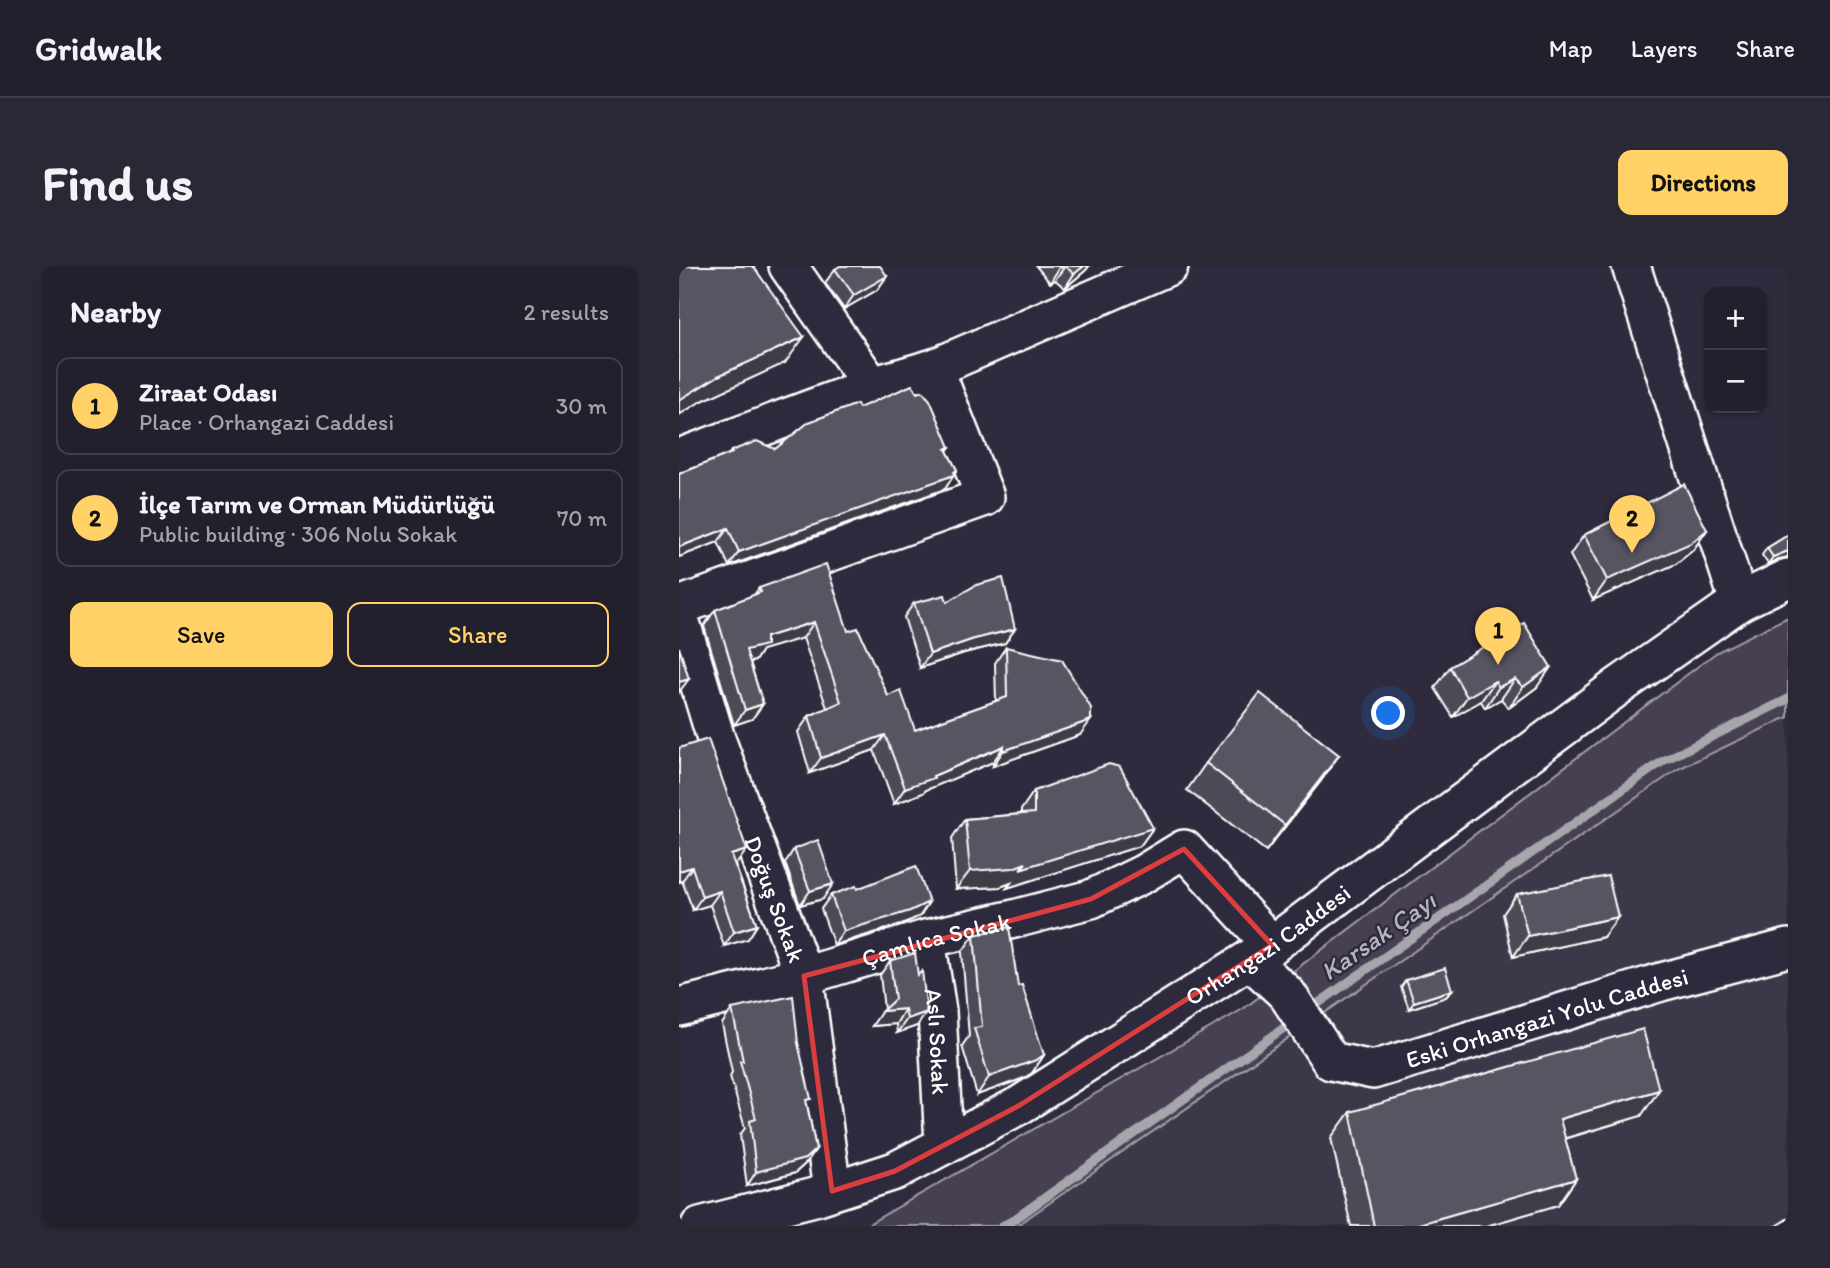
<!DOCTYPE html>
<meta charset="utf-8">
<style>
:root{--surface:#23202e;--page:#2b2836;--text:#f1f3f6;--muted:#a3a3aa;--line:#403e4a;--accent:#ffd166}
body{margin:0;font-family:Itim,sans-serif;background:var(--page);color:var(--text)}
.controls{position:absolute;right:21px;top:21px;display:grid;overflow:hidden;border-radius:14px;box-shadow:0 2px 5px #0004}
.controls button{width:63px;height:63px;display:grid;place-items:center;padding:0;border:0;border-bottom:2px solid var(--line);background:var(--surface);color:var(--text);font:35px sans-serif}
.you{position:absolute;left:710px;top:448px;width:24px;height:24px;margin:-18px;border:5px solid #fff;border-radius:50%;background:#1a73e8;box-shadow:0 0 0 10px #1a73e833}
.badge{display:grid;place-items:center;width:46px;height:46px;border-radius:50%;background:var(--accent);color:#111;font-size:23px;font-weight:700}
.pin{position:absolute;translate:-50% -58px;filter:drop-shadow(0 2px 4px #0008)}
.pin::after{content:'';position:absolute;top:37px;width:24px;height:21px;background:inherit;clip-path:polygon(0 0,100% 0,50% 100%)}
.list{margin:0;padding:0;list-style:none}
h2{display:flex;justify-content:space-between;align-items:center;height:91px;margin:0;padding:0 28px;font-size:30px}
h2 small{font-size:23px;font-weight:400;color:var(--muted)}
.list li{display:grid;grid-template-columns:46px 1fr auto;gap:21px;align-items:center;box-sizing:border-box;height:98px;margin:0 14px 14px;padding:0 14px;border:2px solid var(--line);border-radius:14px}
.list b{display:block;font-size:26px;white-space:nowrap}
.list p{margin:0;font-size:23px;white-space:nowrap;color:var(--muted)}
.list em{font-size:23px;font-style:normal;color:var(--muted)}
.actions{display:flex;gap:14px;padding:21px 28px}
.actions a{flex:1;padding:16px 0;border:2px solid var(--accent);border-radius:14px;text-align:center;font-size:24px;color:var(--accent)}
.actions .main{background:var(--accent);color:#111}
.map{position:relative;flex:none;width:1109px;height:960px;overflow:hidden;border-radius:14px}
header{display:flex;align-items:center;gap:42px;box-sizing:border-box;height:98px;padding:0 35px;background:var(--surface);border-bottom:2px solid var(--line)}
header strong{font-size:33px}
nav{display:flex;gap:38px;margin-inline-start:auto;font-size:24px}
.intro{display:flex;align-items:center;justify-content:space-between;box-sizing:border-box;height:168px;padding:0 42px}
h1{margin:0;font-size:49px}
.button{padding:18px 32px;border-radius:14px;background:var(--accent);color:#111;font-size:24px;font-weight:700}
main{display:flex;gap:42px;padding:0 42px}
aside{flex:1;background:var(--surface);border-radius:14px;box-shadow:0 2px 5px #0004}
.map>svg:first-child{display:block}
.built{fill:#3c3749}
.green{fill:#464152;stroke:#a2a0a8;stroke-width:2}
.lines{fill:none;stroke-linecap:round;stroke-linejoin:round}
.stream{stroke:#a7a6ad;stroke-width:9}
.minor-casing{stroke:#fff;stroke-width:42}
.minor{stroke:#2f2a3d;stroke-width:37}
.wall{fill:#4d4956;stroke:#fff;stroke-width:2}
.shaded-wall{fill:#3e3c46;stroke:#fff;stroke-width:2}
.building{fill:#595564;stroke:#fff;stroke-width:2}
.marked{fill:none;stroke:#da3e3e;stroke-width:5;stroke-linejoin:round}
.labels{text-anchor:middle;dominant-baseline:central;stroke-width:5;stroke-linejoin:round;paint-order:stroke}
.street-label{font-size:24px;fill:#fff;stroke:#2f2a3d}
.water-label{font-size:26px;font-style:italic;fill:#b6b4bb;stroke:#2f2a3d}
</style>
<header>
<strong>Gridwalk</strong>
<nav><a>Map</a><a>Layers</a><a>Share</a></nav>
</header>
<div class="intro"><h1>Find us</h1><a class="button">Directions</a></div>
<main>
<aside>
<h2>Nearby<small>2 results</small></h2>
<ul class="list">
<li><span class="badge">1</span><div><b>Ziraat Odası</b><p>Place · Orhangazi Caddesi</p></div><em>30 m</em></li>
<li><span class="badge">2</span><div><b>İlçe Tarım ve Orman Müdürlüğü</b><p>Public building · 306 Nolu Sokak</p></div><em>70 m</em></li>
</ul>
<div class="actions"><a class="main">Save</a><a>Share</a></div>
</aside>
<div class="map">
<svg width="1109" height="960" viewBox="0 0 1109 960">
<rect width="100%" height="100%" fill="#2f2a3d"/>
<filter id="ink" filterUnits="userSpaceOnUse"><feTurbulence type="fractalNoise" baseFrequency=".0143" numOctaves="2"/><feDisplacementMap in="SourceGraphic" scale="14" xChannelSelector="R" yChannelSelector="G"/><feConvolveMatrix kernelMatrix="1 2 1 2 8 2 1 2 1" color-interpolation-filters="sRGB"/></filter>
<g filter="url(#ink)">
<path class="built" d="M1109 451V960H337L999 503Z"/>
<path class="green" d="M1109 351V451L999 503 337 960H186L564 743 1038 386Z"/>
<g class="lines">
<g class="stream">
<path d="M627 746 984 495 1109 433"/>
<path d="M323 960 333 955 616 754"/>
</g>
<g class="minor-casing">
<g id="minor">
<path d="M109 0 193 120"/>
<path d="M952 0 1060 336"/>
<path d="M0 192 193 120 255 102 490 0"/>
<path d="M0 340 306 231 255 102"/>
<path id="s1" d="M0 350 37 473 125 710 153 925"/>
<path id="s2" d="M247 673 258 745 265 879"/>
<path id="s3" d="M571 694 608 728 652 795 694 804 982 716 1109 682"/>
<path id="s4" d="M0 741 125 710 247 673 335 653 412 633 464 608 505 583 593 679"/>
<path id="s5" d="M21 960 139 930 216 905 341 839 593 679 937 422 1060 336 1109 312"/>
</g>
</g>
<use href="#minor" class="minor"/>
</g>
<g class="wall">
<path d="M357 0H410L407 4 386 22 376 14 371 17Z"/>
<path d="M156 3 208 10 198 24 165 43 146 17Z"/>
<path d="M180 142 271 181 268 185 278 204 266 223 50 300 39 276 0 291V208L50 188 52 185 96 183Z"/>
<path d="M1028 264 1014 284 997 298 914 334 891 289 905 269Z"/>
<path d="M1109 269V291L1100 293 1089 298 1083 289 1088 282Z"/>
<path d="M80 322 169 365 209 430 236 464 317 435 316 397 327 381 401 469 314 500V496L247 524 244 527 215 538 195 484 131 507 119 466 130 450 148 442 124 372 83 384 76 395 71 396 84 438 73 453 55 459 25 360 36 344 75 329Z"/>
<path d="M268 336 336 363 326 377 285 387 241 402 225 351 235 337Z"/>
<path d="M845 357 858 421 830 442 822 433 806 442 802 435 774 451 756 422 771 401Z"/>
<path d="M0 482 58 597 56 598 78 659 69 673 45 680 31 639 14 644 3 615 0 616Z"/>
<path d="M660 489 642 515 587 585 508 524 527 497Z"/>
<path d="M355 525 474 562 461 580 328 622 332 617 321 621 277 623 273 572 286 553 342 548V544Z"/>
<path d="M115 583 144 633 121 639 106 597Z"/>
<path d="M178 623 250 636 241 650 221 659 155 679 142 643 152 629Z"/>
<path d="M838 628 939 651 924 671 834 691 824 648Z"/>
<path d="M295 669 339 720 365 789 353 807 345 812 298 829 283 780 290 770 283 686Z"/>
<path d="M211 695 238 760 218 767 217 758 193 760 205 743 201 709Z"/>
<path d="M727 714 773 724 767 731 730 743 722 721Z"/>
<path d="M53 743 128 838 137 883 127 897 116 907 68 920 61 869 66 862 51 810 53 806 43 758Z"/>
<path d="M980 824 962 850 886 873 897 913 879 939 807 960H672L652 872 671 846Z"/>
</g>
<g class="shaded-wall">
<path d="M386 0 376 14 371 17 380 2Z"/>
<path d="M405 0H410L407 4 386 22 395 8Z"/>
<path d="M208 10 198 24 165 43 175 29Z"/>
<path d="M125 71 106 97 21 136 0 149V134L39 110Z"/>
<path d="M278 204 266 223 50 300 60 286 275 206Z"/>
<path d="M49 262 39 276 0 291V281Z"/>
<path d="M1028 264 1014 284 997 298 914 334 928 314Z"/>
<path d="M1109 285V291L1100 293 1089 298 1094 291Z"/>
<path d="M135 356 124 372 83 384 76 395 57 399 67 384 87 371Z"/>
<path d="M336 363 326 377 285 387 241 402 251 388 295 373Z"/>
<path d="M872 401 858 421 830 442 844 421Z"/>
<path d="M10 413 0 426V416Z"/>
<path d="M836 413 822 433 806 442 820 421Z"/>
<path d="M816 415 802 435 774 451 788 431Z"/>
<path d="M84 438 73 453 55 459 66 444Z"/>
<path d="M412 454 401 469 314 500 324 485Z"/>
<path d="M206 469 195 484 131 507 142 492Z"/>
<path d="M325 480 314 496 247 524 244 527 215 538 226 522Z"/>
<path d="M660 489 642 515 587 585 606 559Z"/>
<path d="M474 562 461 580 328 622 332 617 321 621 277 623 291 605Z"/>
<path d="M68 584 58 597 43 603 52 589Z"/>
<path d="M13 601 3 615 0 616V605Z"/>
<path d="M154 618 144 633 121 639 131 625Z"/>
<path d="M41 625 31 639 14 644 23 631Z"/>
<path d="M250 636 241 650 221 659 155 679 165 665Z"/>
<path d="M939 651 924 671 834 691 849 670Z"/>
<path d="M78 659 69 673 45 680 55 666Z"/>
<path d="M773 724 767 731 730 743 735 736Z"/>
<path d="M226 743 217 758 193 760 203 745Z"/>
<path d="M248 746 238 760 218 767 228 753Z"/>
<path d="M365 789 353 807 345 812 298 829 310 811Z"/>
<path d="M980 824 962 850 863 879 881 853Z"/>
<path d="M137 883 127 897 116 907 68 920 77 906Z"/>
<path d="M897 913 879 939 807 960H733Z"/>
</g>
<g class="building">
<path d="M0 0H74L125 71 39 110 0 134Z"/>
<path d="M161 0H201L208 10 175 29 156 3Z"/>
<path d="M386 0H405L395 8Z"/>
<path d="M233 119 238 127 243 125 251 134 271 181 267 183 278 204 275 206V209L60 286 49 262 0 281V208L53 187 52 185 78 175 96 183 130 156 178 138 180 142Z"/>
<path d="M1005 218 1028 264 1012 277 928 314 905 269Z"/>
<path d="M1109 269V285L1094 291 1088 282Z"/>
<path d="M147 298 169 365 179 362 209 430 222 425 236 464 328 431 327 381 383 394 412 442V454L324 485 325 480 254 510 255 512 226 522 206 469 142 492 130 450 162 436 135 356 87 371V379L67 384 84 438 66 444 36 344 82 326 80 322Z"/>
<path d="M324 312 336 363 295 373 251 388 235 337 266 329 268 336 297 319Z"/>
<path d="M845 357 872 401 844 421 836 413 820 421 816 415 788 431 771 401Z"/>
<path d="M0 381 10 413 0 416Z"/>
<path d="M581 427 660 489 606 559 527 497Z"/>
<path d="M29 473 68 584 52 589 78 659 55 666 41 625 23 631 13 601 0 605V482Z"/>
<path d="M430 498 441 501 474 562 341 603 347 597 334 602 291 605 286 553 355 547V525Z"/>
<path d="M139 574 154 618 131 625 115 583Z"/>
<path d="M237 600 250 636 231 645 165 665 152 629 177 620 178 623Z"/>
<path d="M929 610 939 651 849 670 838 628Z"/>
<path d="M330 661 339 720 343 719 365 789 357 794 310 811 295 762 303 761 295 669Z"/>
<path d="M236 687 239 709 243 705 248 746 228 753 226 743 203 745 216 733 211 695Z"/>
<path d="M766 702 773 724 735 736 727 714Z"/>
<path d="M114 730 119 777 132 833 127 834 137 883 126 893 77 906 71 855 77 853 61 795H64L53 743Z"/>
<path d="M964 763 980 824 881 853 897 913 733 960H695L671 846Z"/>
<path d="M1108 953 1109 960H1097Z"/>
</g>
</g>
<path class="marked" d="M505 583 593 679 341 839 216 905 153 925 125 710 412 633Z"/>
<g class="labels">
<g class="street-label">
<text stroke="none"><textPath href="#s1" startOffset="299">Doğuş Sokak</textPath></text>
<text stroke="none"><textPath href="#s4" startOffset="266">Çamlıca Sokak</textPath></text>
<text stroke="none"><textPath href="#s5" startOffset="639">Orhangazi Caddesi</textPath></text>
<text stroke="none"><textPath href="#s3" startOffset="355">Eski Orhangazi Yolu Caddesi</textPath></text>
<text stroke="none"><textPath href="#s2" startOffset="103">Aslı Sokak</textPath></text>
</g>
<g class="water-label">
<text transform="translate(699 670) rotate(-35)">Karsak Çayı</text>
</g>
</g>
</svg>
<div class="controls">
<button>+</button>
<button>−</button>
</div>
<div class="you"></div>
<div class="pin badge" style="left:819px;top:399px">1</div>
<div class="pin badge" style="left:953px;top:287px">2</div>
</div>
</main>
